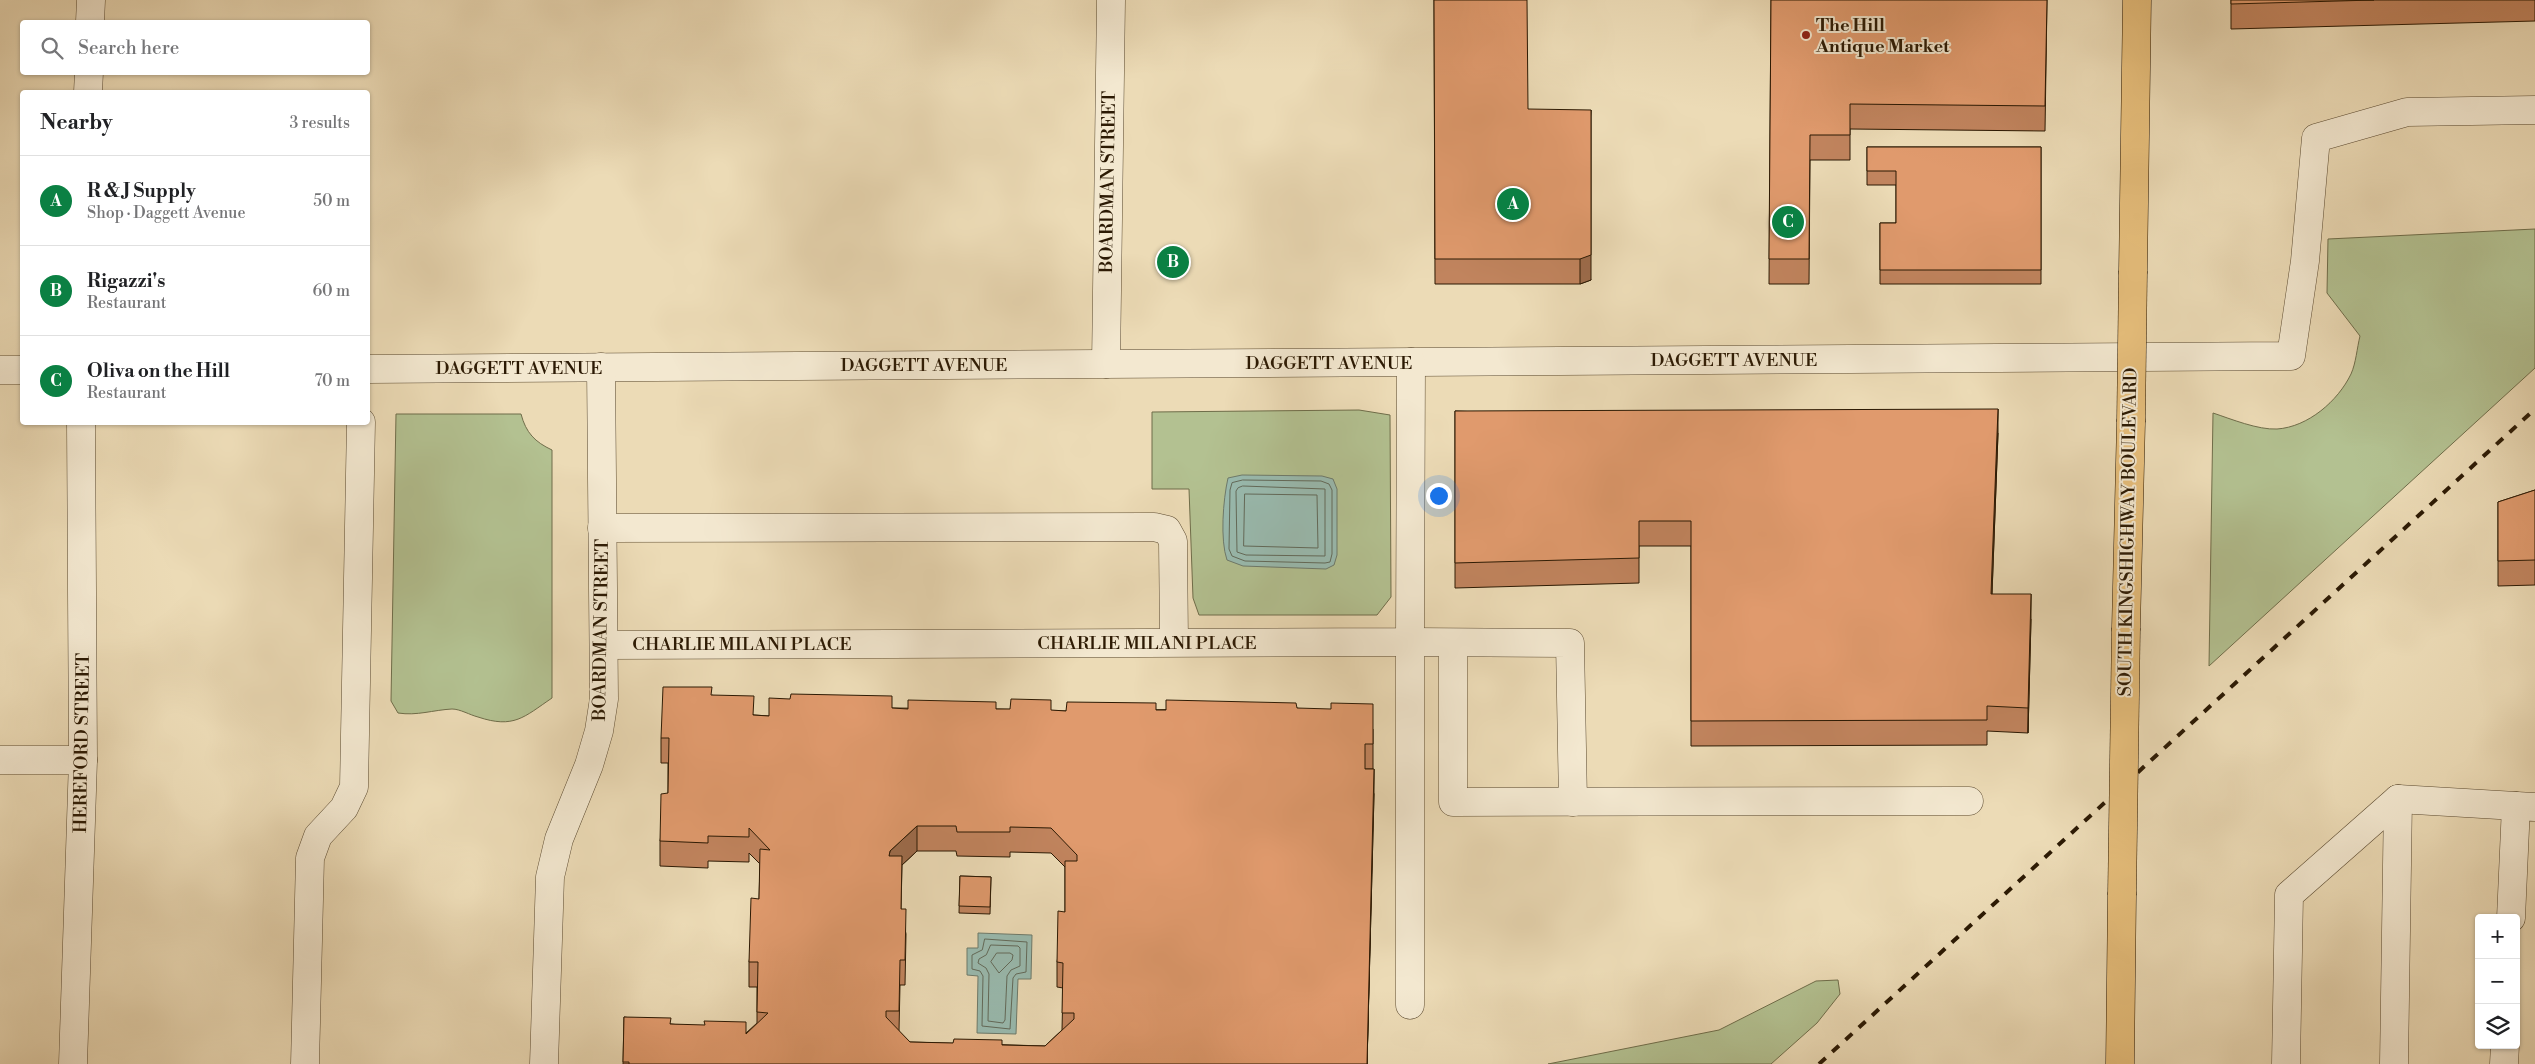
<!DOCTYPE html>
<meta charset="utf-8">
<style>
:root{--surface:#fff;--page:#f2f2f2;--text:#202124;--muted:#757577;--line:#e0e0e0;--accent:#0b8043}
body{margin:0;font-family:"Libre Bodoni",serif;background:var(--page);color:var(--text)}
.controls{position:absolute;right:15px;bottom:15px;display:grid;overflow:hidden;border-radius:5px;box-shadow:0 1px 4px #0004}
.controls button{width:45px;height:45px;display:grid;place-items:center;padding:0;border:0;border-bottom:1px solid var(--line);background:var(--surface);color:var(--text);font:25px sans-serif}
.you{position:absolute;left:1438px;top:495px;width:18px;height:18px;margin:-12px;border:4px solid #fff;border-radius:50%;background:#1a73e8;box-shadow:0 0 0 8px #1a73e833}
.badge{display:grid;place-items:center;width:32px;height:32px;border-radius:50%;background:var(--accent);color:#fff;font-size:16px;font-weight:700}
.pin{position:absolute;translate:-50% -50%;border:2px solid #fff;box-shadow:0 1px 5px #0006}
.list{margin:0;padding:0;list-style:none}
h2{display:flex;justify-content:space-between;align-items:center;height:65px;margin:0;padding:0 20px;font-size:21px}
h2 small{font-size:16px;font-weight:400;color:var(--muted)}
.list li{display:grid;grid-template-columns:32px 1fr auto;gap:15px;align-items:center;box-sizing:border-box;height:90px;padding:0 20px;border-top:1px solid var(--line)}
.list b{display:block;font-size:19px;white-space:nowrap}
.list p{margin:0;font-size:16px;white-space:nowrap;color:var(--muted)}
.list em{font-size:16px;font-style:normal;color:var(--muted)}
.icon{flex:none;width:28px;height:28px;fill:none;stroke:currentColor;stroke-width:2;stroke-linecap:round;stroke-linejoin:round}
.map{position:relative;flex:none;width:2535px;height:1064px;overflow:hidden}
.search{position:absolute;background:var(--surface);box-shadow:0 1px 4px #0004;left:20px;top:20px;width:350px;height:55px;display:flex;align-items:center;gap:12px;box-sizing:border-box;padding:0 18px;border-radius:5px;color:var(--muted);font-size:19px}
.panel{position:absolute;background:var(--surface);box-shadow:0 1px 4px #0004;left:20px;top:90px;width:350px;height:335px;border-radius:5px}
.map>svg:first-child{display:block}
.green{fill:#b3c191;stroke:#6f6d4a}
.water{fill:#99bbb0;stroke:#6d7a6b}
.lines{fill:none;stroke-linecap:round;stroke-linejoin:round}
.shore{stroke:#626a5a;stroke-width:1}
.minor-casing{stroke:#5b4a30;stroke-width:29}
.major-casing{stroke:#2b1903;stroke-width:29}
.minor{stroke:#f3e8d0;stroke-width:28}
.major{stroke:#e6be7b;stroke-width:28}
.rail{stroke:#2b1903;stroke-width:4;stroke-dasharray:9 9;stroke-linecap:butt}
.major-bridge-casing{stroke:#2b1903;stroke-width:29;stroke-linecap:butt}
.major-bridge{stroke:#e6be7b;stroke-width:28}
.wall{fill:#c1845e;stroke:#2b1903;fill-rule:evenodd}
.shaded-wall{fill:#9d6c4c;stroke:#2b1903}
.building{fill:#e09a6d;stroke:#2b1903;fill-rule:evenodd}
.poi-dot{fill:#8f2418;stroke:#f3e8d0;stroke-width:2}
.labels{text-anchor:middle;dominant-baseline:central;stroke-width:4;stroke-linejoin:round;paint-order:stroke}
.poi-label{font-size:18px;font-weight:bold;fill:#2b1903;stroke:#f3e8d0;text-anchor:start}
.street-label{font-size:18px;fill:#2b1903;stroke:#f3e8d0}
</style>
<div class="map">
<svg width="2535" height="1064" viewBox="0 0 2535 1064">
<rect width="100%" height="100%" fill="#ecdbb6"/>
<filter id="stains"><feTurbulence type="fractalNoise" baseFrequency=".004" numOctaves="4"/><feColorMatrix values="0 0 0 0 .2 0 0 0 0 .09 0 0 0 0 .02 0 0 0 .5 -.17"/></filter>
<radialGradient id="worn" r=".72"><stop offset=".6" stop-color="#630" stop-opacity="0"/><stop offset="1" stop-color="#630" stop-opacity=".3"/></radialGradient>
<g class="green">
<path d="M2535 229V368L2209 666 2213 413C2231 419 2258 430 2277 429 2308 427 2338 401 2351 374 2356 363 2357 348 2360 336L2327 293 2328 239Z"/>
<path d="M1359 410 1390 415 1391 597 1377 615H1199L1193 598 1189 489H1152V412Z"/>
<path d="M396 414H521C526 433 535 442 552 450V698C524 717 514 729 478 717 470 715 460 709 452 709 433 710 417 716 398 713L391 701Z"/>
<path d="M1838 980 1840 994 1817 1023 1771 1064H1548L1719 1030 1816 981Z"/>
</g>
<g class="water">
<path d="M1242 475 1322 476 1333 479 1337 489V555L1334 565 1326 569 1243 566 1227 560C1220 540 1223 500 1228 478Z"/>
<path d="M978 933 1032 935 1031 979H1018L1016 1034 977 1033 978 976 967 975V948H978Z"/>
</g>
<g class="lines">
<g class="shore">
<path d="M1243 480 1321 481 1329 484 1332 490V554L1330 562 1325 563 1245 561 1232 556 1229 549 1230 490 1232 483Z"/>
<path d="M1243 486 1325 489V556L1246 555 1237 552 1236 491 1238 488Z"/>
<path d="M1245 494 1317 495 1318 548 1244 546Z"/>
<path d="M985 939 1027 942 1026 972 1016 974 1013 978 1010 1029 982 1026 983 976 980 971 972 969V955L982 950Z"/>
<path d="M991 945 1018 946 1020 948V966L1011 970 1007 976 1005 1020 1003 1023 988 1021 989 974 986 968 978 963 979 959 986 955Z"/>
<path d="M997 953H1010L1013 955 1012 960 999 973 991 962Z"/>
</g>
<g class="minor-casing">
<g id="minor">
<path d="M90 22 91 0"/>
<path d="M88 92 89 72"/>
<path d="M1106 364 1111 0"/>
<path d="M368 369 2291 356 2305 261 2316 138 2407 112 2535 110"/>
<path d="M0 370H22"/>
<path d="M602 528 1154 527 1167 530 1173 541 1174 642"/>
<path d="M1453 643V802L1969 801"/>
<path d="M604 645 1410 642 1411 362"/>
<path d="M0 760H83"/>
<path d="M2511 918 2516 806 2535 807"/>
<path d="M1410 1005V642L1570 643 1573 802"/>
<path d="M73 1064 83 760 81 422"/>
<path d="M305 1064 310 858 318 836 344 808 354 787 361 422"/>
<path d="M544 1064 550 877 559 839 589 765 599 731 604 699 601 367"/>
<path d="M2286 1064 2289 895 2398 799 2516 806"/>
<path d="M2394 1064 2398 799"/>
<path d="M2504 1064 2505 1045"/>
</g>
</g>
<g class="major-casing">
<g id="major">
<path d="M2133 271 2137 0"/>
<path d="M2126 628 2131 422"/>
<path d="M2120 1064 2122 895"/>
</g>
</g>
<use href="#minor" class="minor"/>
<use href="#major" class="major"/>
<path class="rail" d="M1819 1064 2535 409"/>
<g class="major-bridge-casing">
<g id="major-bridge">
<path d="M2131 422 2133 271"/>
<path d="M2122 895 2126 628"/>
</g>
</g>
<use href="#major-bridge" class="major-bridge"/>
</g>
<g class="wall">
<path d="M1434 0 1528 109 1591 280 1580 284H1435Z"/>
<path d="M1771 0H2047L2045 131 1850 129V160H1810L1809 284H1769Z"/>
<path d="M2231 0H2535V21L2231 29Z"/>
<path d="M1867 147H2041V284H1880V223H1896V185H1867Z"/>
<path d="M1455 411 1998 433 1992 594 2031 619 2028 733 1987 731V745L1691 746V546H1639V583L1455 588Z"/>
<path d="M2535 490V585L2498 586V502Z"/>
<path d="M712 695 754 715 769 716 892 708 996 709 1066 711 1297 708 1373 729V769H1365L1374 794 1367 1064H623L624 1017 671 1024 746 1033 757 1023V987H749V962L759 899 760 864 749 853V862L708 861V868L660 866V841L668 793V763H661V738ZM917 851H956L957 856 1010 857V852L1051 853 1065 867V912L1057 962V987L1063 988 1062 1030 1045 1046 910 1042 899 1031 900 985H905L906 934 901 909 902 865Z"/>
<path d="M960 876 991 877 990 914 959 913Z"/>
</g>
<g class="shaded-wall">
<path d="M1591 110V280L1580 284V259Z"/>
<path d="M1998 409V433L1991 619V594Z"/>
<path d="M2031 594V619L2028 733V708Z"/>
<path d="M1374 769V794L1367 1064Z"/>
<path d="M917 826V851L902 865 889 856 890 851Z"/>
</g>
<g class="building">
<path d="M1434 0H1527L1528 109 1591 110V255L1580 259H1435Z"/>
<path d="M1771 0H2047L2045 106 1850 104V135H1810L1809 259H1769Z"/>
<path d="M2231 0H2374L2231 4Z"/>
<path d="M1867 147H2041V270H1880V223H1896V171H1867Z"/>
<path d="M1998 409 1991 594H2031L2028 708 1987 706V720L1691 721V521H1639V558L1455 563V411Z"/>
<path d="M2535 490V560L2498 561V502Z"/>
<path d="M663 687H712L711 695 754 696 753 715 769 716V698L790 699 791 694 892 696V708L908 709V700L996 702V709H1010L1011 699 1051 700V710L1066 711 1067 702 1156 703V710H1166V700L1296 703 1297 708 1331 709V703L1373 704V744H1365V769H1374L1367 1064H629V1062H623L624 1017 671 1018 670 1024 705 1025 704 1021 746 1022V1034L768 1013 757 1012 758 962H749L751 898 759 899 760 849 770 850 749 828V837L708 836V843L660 841 661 794 668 793 669 738H661ZM917 826H956L957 832H1010V827L1051 828 1077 855V861H1065V912L1058 911 1057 962 1063 963 1062 1013H1074V1019L1045 1046 1002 1045V1040L954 1039 953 1043 910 1042 886 1017V1011H899L900 960H905L906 909H901L902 856H889L890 851Z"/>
<path d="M960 876 991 877 990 907 959 906Z"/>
</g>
<circle class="poi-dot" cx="1806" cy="35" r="5"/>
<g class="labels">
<g class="poi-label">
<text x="1816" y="25">The Hill<tspan x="1816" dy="21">Antique Market</tspan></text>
</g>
<g class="street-label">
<text transform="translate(1108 182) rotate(-89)">BOARDMAN STREET</text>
<text x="1734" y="360">DAGGETT AVENUE</text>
<text x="1329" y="363">DAGGETT AVENUE</text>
<text x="924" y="365">DAGGETT AVENUE</text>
<text x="519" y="368">DAGGETT AVENUE</text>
<text transform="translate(2128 532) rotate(-89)">SOUTH KINGSHIGHWAY BOULEVARD</text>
<text transform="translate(601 630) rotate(-89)">BOARDMAN STREET</text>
<text x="1147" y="643">CHARLIE MILANI PLACE</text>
<text x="742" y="644">CHARLIE MILANI PLACE</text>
<text transform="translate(82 743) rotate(-89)">HEREFORD STREET</text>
</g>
</g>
<rect width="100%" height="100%" filter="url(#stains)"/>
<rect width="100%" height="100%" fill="url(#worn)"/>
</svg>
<div class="controls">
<button>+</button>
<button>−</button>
<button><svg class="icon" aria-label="layers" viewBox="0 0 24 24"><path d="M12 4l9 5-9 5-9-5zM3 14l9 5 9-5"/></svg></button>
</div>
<div class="you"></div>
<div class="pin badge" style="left:1513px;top:204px">A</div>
<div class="pin badge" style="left:1173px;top:262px">B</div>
<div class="pin badge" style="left:1788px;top:222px">C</div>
<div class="search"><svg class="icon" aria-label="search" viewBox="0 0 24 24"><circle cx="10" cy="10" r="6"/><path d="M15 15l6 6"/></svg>Search here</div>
<section class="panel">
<h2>Nearby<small>3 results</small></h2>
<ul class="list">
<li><span class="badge">A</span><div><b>R &amp; J Supply</b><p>Shop · Daggett Avenue</p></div><em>50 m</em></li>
<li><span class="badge">B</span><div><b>Rigazzi's</b><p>Restaurant</p></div><em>60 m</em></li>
<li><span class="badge">C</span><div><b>Oliva on the Hill</b><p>Restaurant</p></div><em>70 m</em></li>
</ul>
</section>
</div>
